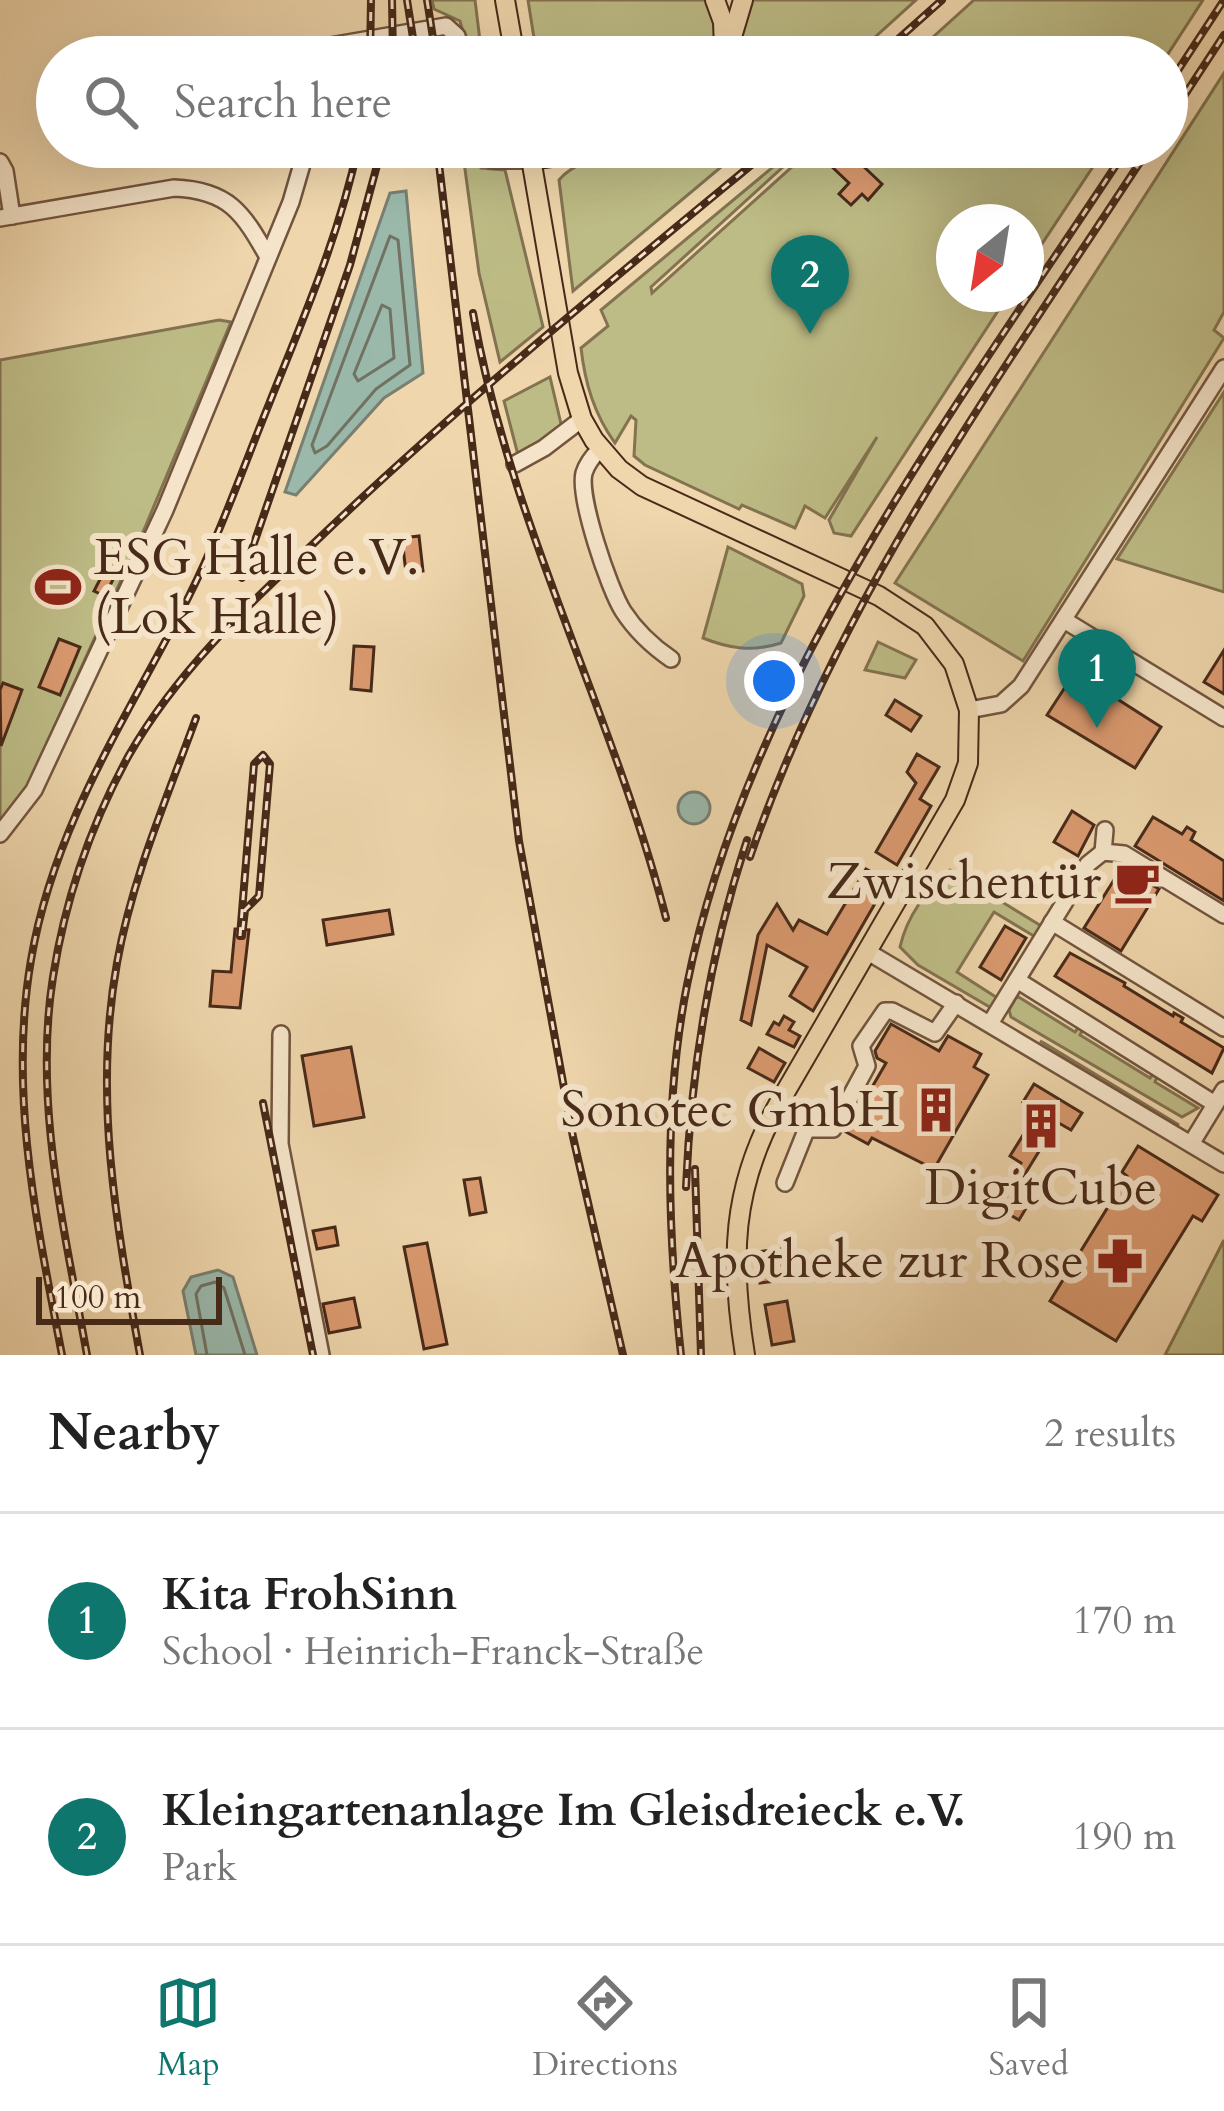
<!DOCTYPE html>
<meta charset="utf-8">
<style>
:root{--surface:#fff;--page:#f2f2f2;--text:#222;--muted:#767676;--line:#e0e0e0;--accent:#0f766e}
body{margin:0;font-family:Cardo,serif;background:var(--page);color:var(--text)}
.compass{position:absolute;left:936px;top:204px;width:108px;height:108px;border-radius:50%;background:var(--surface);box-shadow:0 12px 48px #0002;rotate:210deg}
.scale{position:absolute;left:36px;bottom:30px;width:186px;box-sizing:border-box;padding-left:12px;border:6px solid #482a19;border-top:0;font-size:33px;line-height:42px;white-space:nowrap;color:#482a19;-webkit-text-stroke:9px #f5e4c9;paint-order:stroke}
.you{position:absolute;left:774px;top:681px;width:42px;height:42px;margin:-30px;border:9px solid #fff;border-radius:50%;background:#1a73e8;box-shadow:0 0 0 18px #1a73e833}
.badge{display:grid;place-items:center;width:78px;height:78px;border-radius:50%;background:var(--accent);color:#fff;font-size:39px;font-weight:700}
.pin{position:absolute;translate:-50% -99px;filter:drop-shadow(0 3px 6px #0008)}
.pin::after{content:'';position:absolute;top:63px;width:42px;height:36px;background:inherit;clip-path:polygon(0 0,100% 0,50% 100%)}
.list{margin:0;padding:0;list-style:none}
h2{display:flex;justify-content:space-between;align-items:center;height:156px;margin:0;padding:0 48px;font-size:51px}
h2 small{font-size:39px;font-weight:400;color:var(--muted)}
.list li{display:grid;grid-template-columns:78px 1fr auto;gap:36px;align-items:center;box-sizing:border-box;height:216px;padding:0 48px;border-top:3px solid var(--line)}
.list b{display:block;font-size:45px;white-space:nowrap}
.list p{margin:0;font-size:39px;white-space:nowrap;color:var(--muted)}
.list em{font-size:39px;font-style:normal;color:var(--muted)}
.icon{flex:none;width:66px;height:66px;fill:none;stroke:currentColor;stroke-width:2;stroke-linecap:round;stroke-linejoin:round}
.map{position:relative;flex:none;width:1224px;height:1355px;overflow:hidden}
.search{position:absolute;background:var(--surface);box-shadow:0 12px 48px #0002;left:36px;right:36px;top:36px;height:132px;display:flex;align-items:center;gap:30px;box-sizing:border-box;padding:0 42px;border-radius:66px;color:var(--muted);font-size:45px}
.sheet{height:588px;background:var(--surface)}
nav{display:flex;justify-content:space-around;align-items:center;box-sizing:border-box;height:168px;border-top:3px solid var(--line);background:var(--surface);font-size:33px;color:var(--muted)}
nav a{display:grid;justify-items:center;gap:6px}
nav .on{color:var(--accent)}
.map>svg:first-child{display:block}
.green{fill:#bebc86;stroke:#837350;stroke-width:3}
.water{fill:#9ab9ab;stroke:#798071;stroke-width:3}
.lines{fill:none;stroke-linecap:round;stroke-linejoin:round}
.shore{stroke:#717262;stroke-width:3}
.building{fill:#db9a70;stroke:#482a19;stroke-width:3}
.minor-casing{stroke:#72553e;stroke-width:20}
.major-casing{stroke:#482a19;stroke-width:22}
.minor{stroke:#f5e4c9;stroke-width:15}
.major{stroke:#efd6ac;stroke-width:18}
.rail-casing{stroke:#482a19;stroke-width:8}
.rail{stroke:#f5e4c9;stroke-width:3;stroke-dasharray:9;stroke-linecap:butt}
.labels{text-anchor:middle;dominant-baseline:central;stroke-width:12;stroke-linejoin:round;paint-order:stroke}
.poi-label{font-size:51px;fill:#482a19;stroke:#f5e4c9;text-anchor:end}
</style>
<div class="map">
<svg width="1224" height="1355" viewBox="0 0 1224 1355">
<rect width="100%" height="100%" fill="#efd6ac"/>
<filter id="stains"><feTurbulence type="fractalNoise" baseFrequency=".00167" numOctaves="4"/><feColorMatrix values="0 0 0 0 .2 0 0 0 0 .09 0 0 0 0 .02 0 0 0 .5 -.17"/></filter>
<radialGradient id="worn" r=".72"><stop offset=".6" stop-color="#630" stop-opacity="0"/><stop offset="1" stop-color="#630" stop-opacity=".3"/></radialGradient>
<g class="green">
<path d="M432 0H475L482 57H470L460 21 434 9Z"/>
<path d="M528 0H707L717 34 716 57H537Z"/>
<path d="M748 0H916L853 57H733Z"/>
<path d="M974 0H1203L1166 57H911Z"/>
<path d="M1224 73V312L1214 330 1224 338 1023 661 895 583Z"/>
<path d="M462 147H476L481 168 505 170 543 327 500 362 479 273Z"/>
<path d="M659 147H745L573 291 559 180C582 152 627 159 659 147Z"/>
<path d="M797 147H805L651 287 652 293 814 147H1106L1026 268V222H954V294H1009L851 536 834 533 829 520 877 437 825 518 805 506 795 528 742 505 739 509 645 465 634 456 636 420 631 416 615 443C594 414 585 383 581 348L608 326 601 310Z"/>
<path d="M219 320 231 322 146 525 26 789 0 823V360Z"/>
<path d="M550 377 562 428 518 455 504 401Z"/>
<path d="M1224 392V592L1117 559Z"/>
<path d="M728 547 802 584 804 596 781 643C753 652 730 649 703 638Z"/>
<path d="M878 642 916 660 905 678 865 670Z"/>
<path d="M950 870 1043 927 1037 938 994 912 957 972 999 999 993 1009 918 965 900 947C907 916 927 889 950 870Z"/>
<path d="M1017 996 1075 1032 1079 1027 1083 1029 1080 1035 1150 1078 1154 1073 1158 1075 1155 1082 1198 1108 1182 1117 1011 1017 1009 1010Z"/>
<path d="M1040 1041 1044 1043 1179 1125 1166 1121Z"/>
<path d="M1224 1240V1355H1165Z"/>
</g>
<g class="water">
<path d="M406 191 423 373 384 398 296 495 285 492 390 193Z"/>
<circle cx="694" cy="808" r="16"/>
<path d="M218 1270 233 1277 257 1355H196L183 1291 191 1277Z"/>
</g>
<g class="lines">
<g class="shore">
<path d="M390 236 398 240 410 365 376 389 327 446 315 453 312 445Z"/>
<path d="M382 305 390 309 394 358 358 381 354 374Z"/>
<path d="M207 1355 196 1294 201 1286 215 1282 224 1288 245 1355"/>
</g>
</g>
<g class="building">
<path d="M844 148 882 184 868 200 862 194 851 205 839 194 849 183 829 164Z"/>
<path d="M419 536 423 571 406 573 402 538Z"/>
<path d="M111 558 121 563 105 596 94 591Z"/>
<path d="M59 639 80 647 60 695 39 687Z"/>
<path d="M354 646 374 647 371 691 351 689Z"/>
<path d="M1224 650V694L1204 682Z"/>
<path d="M1075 672 1161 727 1135 768 1047 715Z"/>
<path d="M3 683 22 690 1 746 0 690Z"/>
<path d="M895 700 921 716 911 731 886 715Z"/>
<path d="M917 754 939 767 920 799 931 806 897 865 876 852 916 783 907 772Z"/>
<path d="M1072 811 1094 825 1078 856 1054 842Z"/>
<path d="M1153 817 1182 834 1187 827 1195 832 1191 840 1224 861V901L1135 846Z"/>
<path d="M1122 867 1159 889 1121 951 1084 928Z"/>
<path d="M866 869 888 881 813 1011 790 996 807 967 767 945 751 1025 741 1020 758 935 777 904 793 930 799 920 827 934Z"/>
<path d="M389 910 393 934 327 945 323 920Z"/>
<path d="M1005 926 1026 938 1001 980 980 967Z"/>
<path d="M235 929 249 930 240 1008 210 1006 213 971 231 972Z"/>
<path d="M1070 953 1125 983 1124 986 1173 1016 1174 1013 1183 1018 1181 1022 1224 1048 1212 1073 1055 976Z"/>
<path d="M784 1016 794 1022 789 1030 800 1036 794 1047 767 1034 774 1022 779 1025Z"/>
<path d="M891 1024 939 1051 948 1036 981 1054 974 1067 988 1075 934 1169 872 1138 868 1144 846 1132 886 1063 877 1058 875 1051Z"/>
<path d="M351 1047 364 1117 314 1126 302 1056Z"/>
<path d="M759 1048 785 1063 774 1082 748 1068Z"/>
<path d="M1034 1084 1082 1113 1071 1130 1057 1122 1022 1179 1038 1188 1019 1220 995 1206 1021 1163 1010 1156 1038 1111 1023 1102Z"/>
<path d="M1138 1146 1218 1195 1202 1221 1193 1216 1116 1341 1050 1301 1127 1176 1122 1172Z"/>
<path d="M480 1178 486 1212 470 1215 464 1180Z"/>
<path d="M335 1227 338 1245 317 1249 313 1231Z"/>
<path d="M427 1243 447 1344 424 1349 404 1247Z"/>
<path d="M781 1249 785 1280 760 1283 757 1252Z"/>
<path d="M354 1298 360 1327 329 1333 323 1304Z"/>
<path d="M787 1301 794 1341 772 1345 765 1305Z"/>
</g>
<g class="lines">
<g class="minor-casing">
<g id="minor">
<path d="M322 57 330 46 446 26 457 36 462 57"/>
<path d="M486 147 492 160H531"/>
<path d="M0 162 5 171 12 216"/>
<path d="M0 218 174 188C229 190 243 213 268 257"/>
<path d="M600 449C593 456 587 463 584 473 578 497 609 589 623 611 636 631 652 646 671 659"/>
<path d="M515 464 544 448 582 419"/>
<path d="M1064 620 1224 718"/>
<path d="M969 710 1001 704 1021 686 1224 368"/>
<path d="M0 834 34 790 165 510 291 202 307 147"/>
<path d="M1103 852 1105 830"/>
<path d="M1052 922 1224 1028"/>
<path d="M868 952 1224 1164"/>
<path d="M1017 980 1215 1104"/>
<path d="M991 1022 1088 864 1103 852 1124 854 1224 915"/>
<path d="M281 1034 280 1144 321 1355"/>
<path d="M779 1103 809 1123 812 1129H833L867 1066 861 1046 885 1011H892L935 1033 956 1003"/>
<path d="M1191 1144 1224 1090"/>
<path d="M785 1183 809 1123"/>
</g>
</g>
<g class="major-casing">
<g id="major">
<path d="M505 0 515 57"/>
<path d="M715 0 723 22 724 48"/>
<path d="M726 57 743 0"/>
<path d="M529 147 568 373 582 419 594 440 619 469 642 486 879 596 925 626 954 664 969 710 968 763 955 800 779 1103C731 1188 730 1261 745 1355"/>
<path d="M531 160 617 147"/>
</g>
</g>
<use href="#minor" class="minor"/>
<use href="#major" class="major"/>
<g class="rail-casing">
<g id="rail">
<path d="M392 0 393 57"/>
<path d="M407 0 416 57"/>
<path d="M427 0 436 57"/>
<path d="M370 57 371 0"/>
<path d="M878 57 942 0"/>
<path d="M1167 87 1224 0"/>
<path d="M1167 122 1224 35"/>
<path d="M437 147 519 841 573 1137 623 1355"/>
<path d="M473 313C510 524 613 712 666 918"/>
<path d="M242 578 350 265 382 147"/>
<path d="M750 857C839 597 1001 375 1150 147"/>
<path d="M240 936 254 764 263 755 270 764 259 896 245 910 242 936"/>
<path d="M263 1103 313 1355"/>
<path d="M695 1169 701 1355"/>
<path d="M686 1187C691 1068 710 953 747 840"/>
<path d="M62 1355C37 1224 8 1093 31 960 54 824 128 716 189 596 220 534 243 468 269 404 303 319 339 236 358 147"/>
<path d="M87 1355C65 1232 33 1103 53 977 65 900 91 824 129 755 176 673 245 608 313 544 459 404 617 276 773 147"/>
<path d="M140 1355C116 1223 93 1096 117 963 132 878 167 798 196 718"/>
<path d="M681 1355C668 1232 663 1107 687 985 748 679 960 403 1128 147"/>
</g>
</g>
<use href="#rail" class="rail"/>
</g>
<defs>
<g id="stadium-bare" transform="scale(3.6)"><path d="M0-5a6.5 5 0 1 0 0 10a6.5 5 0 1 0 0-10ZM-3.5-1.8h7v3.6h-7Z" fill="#8f2418" stroke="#f5e4c9" stroke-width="2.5" paint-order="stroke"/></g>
<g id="cafe-bare" transform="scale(3.6)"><path d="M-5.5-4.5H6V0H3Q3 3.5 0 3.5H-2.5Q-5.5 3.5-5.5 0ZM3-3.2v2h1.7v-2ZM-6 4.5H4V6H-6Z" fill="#8f2418" stroke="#f5e4c9" stroke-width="2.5" paint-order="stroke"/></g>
<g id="building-bare" transform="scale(3.6)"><path d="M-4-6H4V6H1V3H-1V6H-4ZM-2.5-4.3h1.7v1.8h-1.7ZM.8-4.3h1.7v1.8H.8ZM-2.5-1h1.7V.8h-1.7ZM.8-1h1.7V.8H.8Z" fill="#8f2418" stroke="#f5e4c9" stroke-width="2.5" paint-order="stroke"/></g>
<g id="pharmacy-bare" transform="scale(3.6)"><path d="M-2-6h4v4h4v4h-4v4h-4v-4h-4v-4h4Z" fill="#8f2418" stroke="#f5e4c9" stroke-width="2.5" paint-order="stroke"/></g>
</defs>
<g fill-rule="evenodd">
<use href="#stadium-bare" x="58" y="587"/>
<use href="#cafe-bare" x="1137" y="882"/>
<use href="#building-bare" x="936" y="1110"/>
<use href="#building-bare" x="1041" y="1126"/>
<use href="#pharmacy-bare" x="1120" y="1261"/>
</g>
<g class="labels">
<g class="poi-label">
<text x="94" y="558" text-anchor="start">ESG Halle e.V.<tspan x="94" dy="59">(Lok Halle)</tspan></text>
<text x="1101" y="882">Zwischentür</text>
<text x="900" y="1110">Sonotec GmbH</text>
<text x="1041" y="1188" text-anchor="middle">DigitCube</text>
<text x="1084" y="1261">Apotheke zur Rose</text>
</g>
</g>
<rect width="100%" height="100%" filter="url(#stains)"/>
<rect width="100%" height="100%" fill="url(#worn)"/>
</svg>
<svg class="compass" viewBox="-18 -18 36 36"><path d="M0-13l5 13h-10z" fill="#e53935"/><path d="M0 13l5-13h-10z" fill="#767676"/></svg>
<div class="scale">100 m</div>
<div class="you"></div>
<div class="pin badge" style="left:1097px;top:728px">1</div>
<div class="pin badge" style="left:810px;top:334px">2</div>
<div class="search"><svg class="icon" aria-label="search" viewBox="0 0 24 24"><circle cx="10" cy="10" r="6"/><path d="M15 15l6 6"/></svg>Search here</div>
</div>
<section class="sheet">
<h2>Nearby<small>2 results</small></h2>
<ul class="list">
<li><span class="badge">1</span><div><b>Kita FrohSinn</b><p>School · Heinrich-Franck-Straße</p></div><em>170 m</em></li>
<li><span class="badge">2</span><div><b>Kleingartenanlage Im Gleisdreieck e.V.</b><p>Park</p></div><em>190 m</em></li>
</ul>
</section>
<nav>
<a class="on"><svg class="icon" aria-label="map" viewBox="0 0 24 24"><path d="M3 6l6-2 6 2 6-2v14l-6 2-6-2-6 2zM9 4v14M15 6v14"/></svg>Map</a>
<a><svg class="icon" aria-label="directions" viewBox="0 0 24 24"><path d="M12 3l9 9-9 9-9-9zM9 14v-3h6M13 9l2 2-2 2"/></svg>Directions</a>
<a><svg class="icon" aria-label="saved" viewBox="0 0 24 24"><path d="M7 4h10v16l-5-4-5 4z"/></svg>Saved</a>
</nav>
